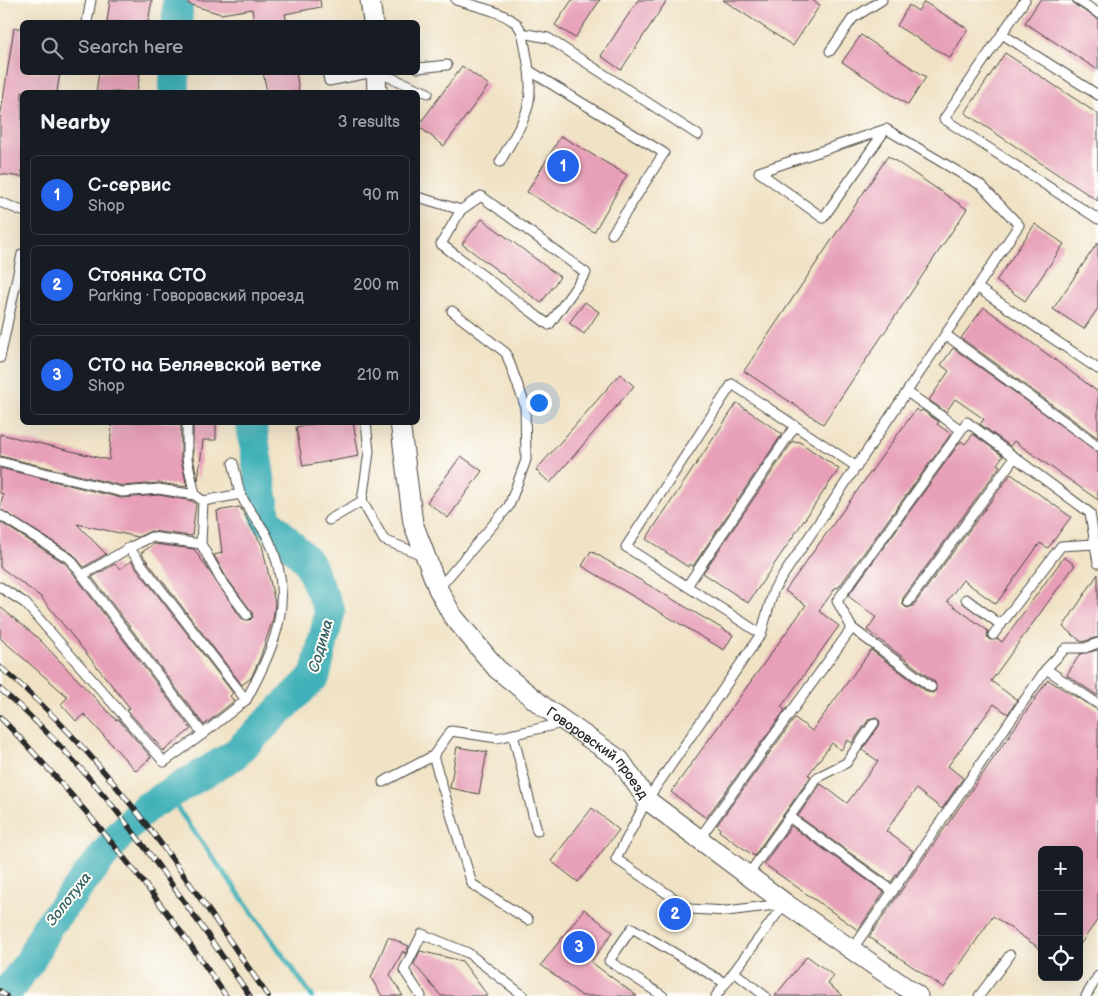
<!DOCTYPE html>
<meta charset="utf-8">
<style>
:root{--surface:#171b24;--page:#242831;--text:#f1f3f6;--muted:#9ea1a6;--line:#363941;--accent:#2563eb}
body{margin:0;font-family:"Balsamiq Sans",sans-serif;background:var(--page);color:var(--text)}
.controls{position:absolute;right:15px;bottom:15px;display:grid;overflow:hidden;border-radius:8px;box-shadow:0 5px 20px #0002}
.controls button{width:45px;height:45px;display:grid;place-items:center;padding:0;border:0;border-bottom:1px solid var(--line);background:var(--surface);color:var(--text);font:25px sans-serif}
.you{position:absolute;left:538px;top:402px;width:18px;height:18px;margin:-12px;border:4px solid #fff;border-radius:50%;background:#1a73e8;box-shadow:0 0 0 8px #1a73e833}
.badge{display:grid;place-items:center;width:32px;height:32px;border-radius:50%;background:var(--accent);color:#fff;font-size:16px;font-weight:700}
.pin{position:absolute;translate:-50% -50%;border:2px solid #fff;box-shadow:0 1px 5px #0006}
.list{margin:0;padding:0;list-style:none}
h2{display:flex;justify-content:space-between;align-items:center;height:65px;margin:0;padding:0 20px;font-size:21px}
h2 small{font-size:16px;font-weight:400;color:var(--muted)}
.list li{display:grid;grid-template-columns:32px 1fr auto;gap:15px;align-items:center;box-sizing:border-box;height:80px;margin:0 10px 10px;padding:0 10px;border:1px solid var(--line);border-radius:8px}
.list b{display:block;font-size:19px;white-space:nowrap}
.list p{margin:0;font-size:16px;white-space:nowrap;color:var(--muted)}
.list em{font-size:16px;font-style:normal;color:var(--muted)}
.icon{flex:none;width:28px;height:28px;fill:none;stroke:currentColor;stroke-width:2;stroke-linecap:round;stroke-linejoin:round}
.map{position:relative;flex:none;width:1098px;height:996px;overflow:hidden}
.search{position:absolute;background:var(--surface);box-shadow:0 5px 20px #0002;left:20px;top:20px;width:400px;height:55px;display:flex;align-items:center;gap:12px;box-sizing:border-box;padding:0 18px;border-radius:8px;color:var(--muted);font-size:19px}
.panel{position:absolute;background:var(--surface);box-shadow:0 5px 20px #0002;left:20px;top:90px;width:400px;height:335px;border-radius:8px}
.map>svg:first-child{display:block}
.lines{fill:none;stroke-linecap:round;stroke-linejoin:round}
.stream{stroke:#40b1b8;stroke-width:5}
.river{stroke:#40b1b8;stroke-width:31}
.building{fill:#e7a0b8}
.lane-casing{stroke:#494642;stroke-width:11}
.street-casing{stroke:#494642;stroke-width:21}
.lane{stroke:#fff;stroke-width:9}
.street{stroke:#fff;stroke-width:19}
.rail-casing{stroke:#2b2b2b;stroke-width:5.5}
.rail{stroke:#fdfcf7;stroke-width:4;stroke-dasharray:11;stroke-linecap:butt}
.labels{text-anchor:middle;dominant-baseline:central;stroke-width:4;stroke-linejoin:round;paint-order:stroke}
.street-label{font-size:14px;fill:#2b2b2b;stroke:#fdfcf7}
.water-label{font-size:15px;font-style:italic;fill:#336163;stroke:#fdfcf7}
</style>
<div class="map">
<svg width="1098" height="996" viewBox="0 0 1098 996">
<rect width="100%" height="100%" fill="#fdfcf7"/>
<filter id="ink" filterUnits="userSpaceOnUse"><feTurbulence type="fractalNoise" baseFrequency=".02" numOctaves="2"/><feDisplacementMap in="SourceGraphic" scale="10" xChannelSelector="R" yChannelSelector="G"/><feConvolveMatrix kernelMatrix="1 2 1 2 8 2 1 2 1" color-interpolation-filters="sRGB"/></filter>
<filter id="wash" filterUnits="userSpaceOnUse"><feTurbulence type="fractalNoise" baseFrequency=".0096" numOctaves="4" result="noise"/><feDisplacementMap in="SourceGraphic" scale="20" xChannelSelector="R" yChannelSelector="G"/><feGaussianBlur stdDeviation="1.12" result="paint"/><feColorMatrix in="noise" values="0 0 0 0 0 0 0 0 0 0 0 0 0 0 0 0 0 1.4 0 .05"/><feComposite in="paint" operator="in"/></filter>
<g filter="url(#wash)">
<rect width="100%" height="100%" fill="#f0e2c5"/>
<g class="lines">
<path class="stream" d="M168 795 312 996"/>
<g class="river">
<path d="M177 22 178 0"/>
<path d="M174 92 175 72"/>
<path d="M4 996 30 961 47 927 119 836 144 809 234 755 315 676 330 612 308 562 266 519 251 422"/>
</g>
</g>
<g id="blocks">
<g class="building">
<path d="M110 0H152L148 22H107Z"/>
<path d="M189 0H320L321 7 285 14 287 22H254L252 9 221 14 188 4Z"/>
<path d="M572 0H600L575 38 555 25Z"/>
<path d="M638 0H667L621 70 601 56Z"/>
<path d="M723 0H812L820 5 793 46Z"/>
<path d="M1040 0H1072L1075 5 1098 19V70L1025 23Z"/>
<path d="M924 2 968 29 950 58 897 26 909 5 918 11Z"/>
<path d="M14 28H22V72H60L57 92H22V177L0 174V119Z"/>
<path d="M861 35 926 77 908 105 842 62Z"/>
<path d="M1005 53 1098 114V201L965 113Z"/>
<path d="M462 66 489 85 444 146 418 126Z"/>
<path d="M99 72H140L137 92H96Z"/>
<path d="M263 72H296L299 92H267Z"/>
<path d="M561 136 627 175 594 232 527 192Z"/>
<path d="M888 156 967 209 823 424 744 371Z"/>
<path d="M482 219 560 277 541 303 462 244Z"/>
<path d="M1035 224 1064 244 1025 301 996 281Z"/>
<path d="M1098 242V308L1084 329 1053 309Z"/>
<path d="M585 302 599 312 584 334 569 323Z"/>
<path d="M984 307 1098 392V438L961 338Z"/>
<path d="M953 348 1098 452V500L1014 441 1010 446 980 424 984 419 955 399 946 412 929 400 949 371 941 365Z"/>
<path d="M620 374 634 386 550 483 536 470Z"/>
<path d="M737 403 782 434 693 566 690 564 688 567 646 539Z"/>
<path d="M916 409 920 412 922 410 939 422 937 424 951 434 838 588 836 587 819 611 839 626 781 707 785 710 706 818 671 792 806 605 785 591Z"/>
<path d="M112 422H181V459L187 487 159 483 123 486 0 456V434L109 460Z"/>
<path d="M193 422H216V440H203L198 481 193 458Z"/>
<path d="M323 422H353L359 456 303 466 296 427Z"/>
<path d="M973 434 1003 456 997 464 1000 466 903 598 902 604 907 608 913 606 1011 474 1071 517 1048 548 1040 543 996 604 963 580 947 601 988 631 987 637 990 640 998 639 1002 642 1064 557 1075 565 991 681 1017 700 1008 714 994 704 948 766 963 778 942 809 916 789 886 831 913 851 891 882 798 816 821 784 847 803 878 761 862 750 879 726 880 721 875 717 869 719 852 743 848 740 841 750 832 743 808 775 811 776 754 856 719 831 720 828 717 825 795 718 812 731 871 650 927 692 933 693 936 690 935 682 867 630 876 617 848 596 961 441 965 444Z"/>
<path d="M793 441 796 443 798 441 839 469 748 603 703 573Z"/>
<path d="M461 456 482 471 448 518 427 502Z"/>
<path d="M0 468 121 498 159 495 192 501 196 504 192 536 151 531 138 537 77 524 106 554 84 567 73 554 0 509 3 494 0 493Z"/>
<path d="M240 507 262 545 275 603 273 619 260 658 251 678 242 685 141 553 154 544 194 549 242 619 250 620 253 617 252 612 226 577 214 555 222 553 217 511Z"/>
<path d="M0 522 66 564 191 729 164 751 127 710 130 708 41 597 0 567Z"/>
<path d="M591 551 733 635 724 650 582 566Z"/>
<path d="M131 561 233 693 230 696 234 701 204 725 92 577 115 564 120 569Z"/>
<path d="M1098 574V637L1082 642 1063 627Z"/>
<path d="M0 607 36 636 116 720 118 719 151 757 136 771 84 714 76 721 61 704 68 697 0 638Z"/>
<path d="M1098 650V696L1067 675 1080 654Z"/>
<path d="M1048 680 1098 710V919L1079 946V850H1042V950L993 916 944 988 869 937Z"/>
<path d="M457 747 487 752 479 794 450 788Z"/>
<path d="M592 808 619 830 578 882 551 861Z"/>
<path d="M791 826 884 892 858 930 764 864Z"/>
<path d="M584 909 613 932 591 962 637 996H582L541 965Z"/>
<path d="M388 937 409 946 405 954 403 951 390 975 403 996H382L371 978Z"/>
<path d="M420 951 462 961 488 996H441L414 964Z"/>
<path d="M807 956 834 976 828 984 843 996H775Z"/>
</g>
</g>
</g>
<g filter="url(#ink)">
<use href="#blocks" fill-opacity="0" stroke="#494642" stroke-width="1"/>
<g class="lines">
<g class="lane-casing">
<g id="lane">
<path d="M456 0C474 6 498 10 513 21 523 27 524 41 526 52 537 107 526 115 500 162"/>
<path d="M1025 0 944 119 1098 219"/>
<path d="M1078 0 1098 13"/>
<path d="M87 22 91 0"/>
<path d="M522 33 548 38 698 135"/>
<path d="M1002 34 1098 95"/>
<path d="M830 51 853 18 882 0"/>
<path d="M418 68 447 65"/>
<path d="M530 71 664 153 612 234"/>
<path d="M327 72 329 81 374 72"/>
<path d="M377 72 428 93"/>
<path d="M481 196 586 273 549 325 441 244 461 210Z"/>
<path d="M418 197 461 210"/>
<path d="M0 202 22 211"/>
<path d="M978 288 1098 369"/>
<path d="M946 335 1098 446"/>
<path d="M0 358 22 254"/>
<path d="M907 392 961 430"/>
<path d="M187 422V459L195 495"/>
<path d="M366 422 369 452 362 501 384 540 425 556"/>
<path d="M0 462 122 492 159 489 195 495 203 501 201 544 151 537 129 548 246 700 203 734"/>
<path d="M233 463C236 473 237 484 240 493 246 508 259 521 267 536 297 596 276 646 246 700"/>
<path d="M203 501 241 494"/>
<path d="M0 515 70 559 203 734 164 762 25 603 0 587"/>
<path d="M329 520 362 501"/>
<path d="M201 544 221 580 247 615"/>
<path d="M83 575 129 548"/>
<path d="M687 586 795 426"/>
<path d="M438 589 509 506 526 460 525 405 506 353 452 311"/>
<path d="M966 599 1001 625"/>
<path d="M908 602 1015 457"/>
<path d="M852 628 931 687"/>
<path d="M761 634 626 547 732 384 857 467"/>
<path d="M993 635 1061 546 1094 544"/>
<path d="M1046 669 1098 704"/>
<path d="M513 734 537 831"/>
<path d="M433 756 472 884 528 920"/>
<path d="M383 782 433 756 451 731 497 738 563 723"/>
<path d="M789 817 893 891"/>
<path d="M699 839 852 628 837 601 967 422 1090 513 1098 563"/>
<path d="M748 875 818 777 846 763 874 723"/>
<path d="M783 904 727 911 690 909 616 859 647 800 761 634 774 589 1019 225 982 186 886 129 759 172 823 218 886 129"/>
<path d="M852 950 1046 669 1066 648H1085L1098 643"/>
<path d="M734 972 765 996"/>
<path d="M421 996 404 970 422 934 468 953 524 996"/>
<path d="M663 996 609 961 632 928 725 983"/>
<path d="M716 996 785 903"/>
<path d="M979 996 1010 955"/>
<path d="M1086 996 1098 976"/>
</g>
</g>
<g class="street-casing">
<g id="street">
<path d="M370 0 373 22"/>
<path d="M376 72 377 92"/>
<path id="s1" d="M400 422 413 523 438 589 452 615 497 669 544 707 620 760 647 800 785 903 918 996"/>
</g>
</g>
<use href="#lane" class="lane"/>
<use href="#street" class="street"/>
<g class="rail-casing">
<g id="rail">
<path d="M0 667C109 758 188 881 268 996"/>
<path d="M0 689C101 774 175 889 250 996"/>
<path d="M0 717C83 803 159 897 226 996"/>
<path d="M0 991 6 996"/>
</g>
</g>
<use href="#rail" class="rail"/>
</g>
</g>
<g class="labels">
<g class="street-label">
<text stroke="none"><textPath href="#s1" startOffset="404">Говоровский проезд</textPath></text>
</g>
<g class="water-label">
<text transform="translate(321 646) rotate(-74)">Содима</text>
<text transform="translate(69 899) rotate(-52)">Золотуха</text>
</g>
</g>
</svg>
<div class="controls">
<button>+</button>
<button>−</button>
<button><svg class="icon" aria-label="locate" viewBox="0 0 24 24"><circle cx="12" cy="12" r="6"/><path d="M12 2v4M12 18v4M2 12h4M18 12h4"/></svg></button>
</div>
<div class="you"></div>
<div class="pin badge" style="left:563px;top:166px">1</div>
<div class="pin badge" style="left:675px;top:914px">2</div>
<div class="pin badge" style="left:579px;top:947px">3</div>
<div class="search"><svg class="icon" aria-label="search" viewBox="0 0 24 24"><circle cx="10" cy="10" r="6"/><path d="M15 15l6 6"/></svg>Search here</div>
<section class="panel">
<h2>Nearby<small>3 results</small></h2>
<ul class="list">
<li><span class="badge">1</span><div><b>С-сервис</b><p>Shop</p></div><em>90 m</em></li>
<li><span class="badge">2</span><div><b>Стоянка СТО</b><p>Parking · Говоровский проезд</p></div><em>200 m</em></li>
<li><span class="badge">3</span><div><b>СТО на Беляевской ветке</b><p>Shop</p></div><em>210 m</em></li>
</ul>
</section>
</div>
